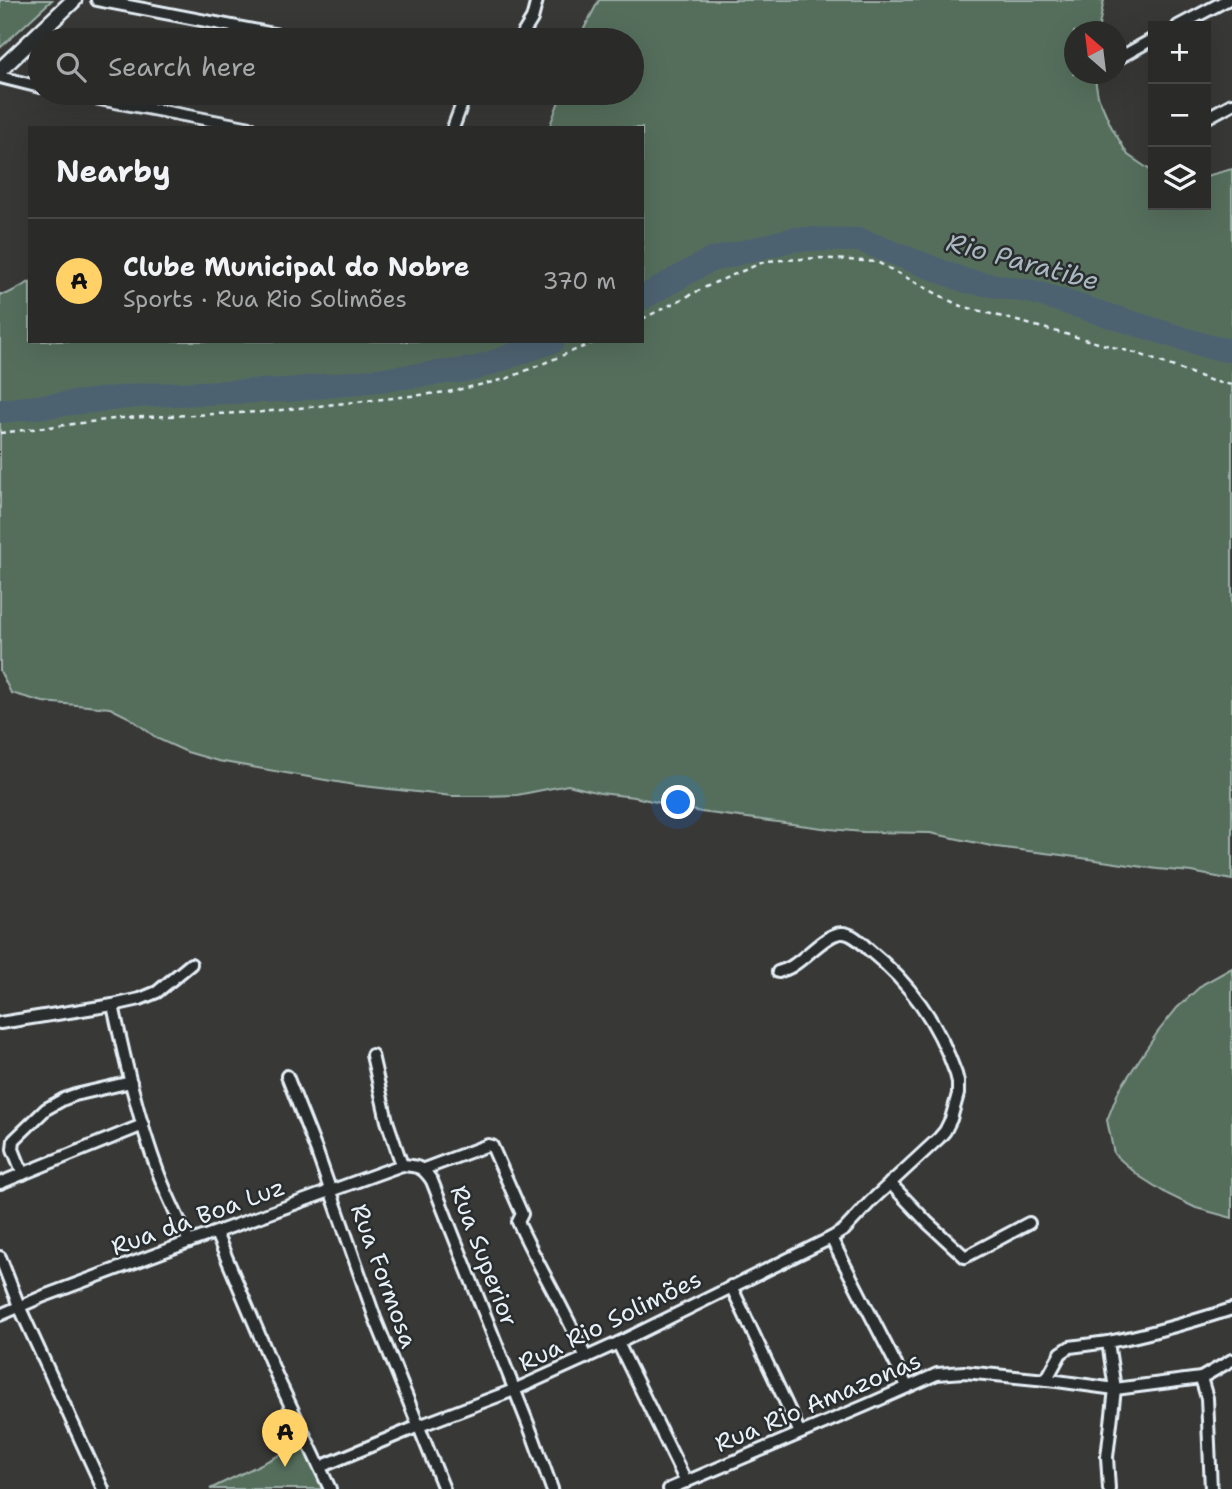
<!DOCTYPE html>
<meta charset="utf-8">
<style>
:root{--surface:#2a2a29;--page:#363635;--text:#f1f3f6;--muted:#a5a7a8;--line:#464646;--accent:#ffd166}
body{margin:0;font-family:"Shantell Sans",sans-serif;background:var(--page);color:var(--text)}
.controls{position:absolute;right:21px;top:21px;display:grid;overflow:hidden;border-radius:0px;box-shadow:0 7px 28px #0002}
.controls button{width:63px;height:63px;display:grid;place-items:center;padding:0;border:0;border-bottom:2px solid var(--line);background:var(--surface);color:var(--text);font:35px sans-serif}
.compass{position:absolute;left:1064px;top:21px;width:63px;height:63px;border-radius:50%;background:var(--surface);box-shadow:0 7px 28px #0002;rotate:332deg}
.you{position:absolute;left:679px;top:803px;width:24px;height:24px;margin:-18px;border:5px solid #fff;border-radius:50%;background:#1a73e8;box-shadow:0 0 0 10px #1a73e833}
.badge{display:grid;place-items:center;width:46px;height:46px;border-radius:50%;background:var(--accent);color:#111;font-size:23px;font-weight:700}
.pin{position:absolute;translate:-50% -58px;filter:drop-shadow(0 2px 4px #0008)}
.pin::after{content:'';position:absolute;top:37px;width:24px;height:21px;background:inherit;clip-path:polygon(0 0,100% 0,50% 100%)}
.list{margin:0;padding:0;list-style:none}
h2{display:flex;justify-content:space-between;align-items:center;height:91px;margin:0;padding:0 28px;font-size:30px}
h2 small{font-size:23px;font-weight:400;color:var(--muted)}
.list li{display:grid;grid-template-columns:46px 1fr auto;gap:21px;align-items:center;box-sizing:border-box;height:126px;padding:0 28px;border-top:2px solid var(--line)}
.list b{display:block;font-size:26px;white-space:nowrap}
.list p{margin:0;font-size:23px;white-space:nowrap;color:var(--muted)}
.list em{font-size:23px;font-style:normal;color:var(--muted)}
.icon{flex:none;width:38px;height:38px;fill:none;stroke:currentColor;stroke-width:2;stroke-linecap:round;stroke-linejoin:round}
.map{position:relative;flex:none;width:1232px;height:1489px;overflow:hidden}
.search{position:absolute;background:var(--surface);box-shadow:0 7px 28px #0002;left:28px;top:28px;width:616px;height:77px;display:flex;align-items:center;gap:18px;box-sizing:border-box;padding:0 24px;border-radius:38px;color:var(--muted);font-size:26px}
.panel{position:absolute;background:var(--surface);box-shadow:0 7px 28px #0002;left:28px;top:126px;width:616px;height:217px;border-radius:0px}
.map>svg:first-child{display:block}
.green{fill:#546e5c;stroke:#9eb0aa;stroke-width:2}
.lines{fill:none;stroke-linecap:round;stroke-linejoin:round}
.river{stroke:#4d6271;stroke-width:24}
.minor-casing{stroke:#e8f1f8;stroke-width:16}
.tertiary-casing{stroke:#e8f1f8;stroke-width:19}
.path{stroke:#e8f1f8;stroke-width:2.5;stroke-dasharray:5 5;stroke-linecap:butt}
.minor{stroke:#2a2d2e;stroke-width:10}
.tertiary{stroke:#2a2d2e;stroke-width:14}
.labels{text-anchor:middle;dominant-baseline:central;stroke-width:5;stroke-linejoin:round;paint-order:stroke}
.street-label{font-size:24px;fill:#e8f1f8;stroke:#2a2d2e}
.water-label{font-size:26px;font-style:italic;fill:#aab8c2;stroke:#2a2d2e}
</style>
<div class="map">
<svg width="1232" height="1489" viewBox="0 0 1232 1489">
<rect width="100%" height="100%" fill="#383837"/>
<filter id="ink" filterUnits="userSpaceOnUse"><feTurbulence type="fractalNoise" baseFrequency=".0143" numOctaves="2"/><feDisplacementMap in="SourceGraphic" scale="14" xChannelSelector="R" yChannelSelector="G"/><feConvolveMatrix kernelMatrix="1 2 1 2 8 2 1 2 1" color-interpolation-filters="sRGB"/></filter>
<g filter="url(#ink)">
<g class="green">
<path d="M0 0H52L0 48Z"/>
<path d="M599 0H1104L1098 31 1074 32V74H1094L1098 96 1111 126 1128 155 1153 172V205H1206V176L1232 169V880L1192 872 1157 869 1061 855 996 847 930 833 863 832 830 829 701 812 634 797 600 793 568 785 517 795 484 796H452L354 785 218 761 187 752 158 739 130 718 110 708 43 702 11 693 0 671V294H7L30 282V341H642V128H549L562 93H632V40H578Z"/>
<path d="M1232 968V1218L1196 1208 1167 1194 1139 1176 1114 1154 1107 1120 1119 1090 1157 1033 1177 1008 1203 984Z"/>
<path d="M302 1444 324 1489H210Z"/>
</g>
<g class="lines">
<g class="river">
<path d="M642 298 708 261 794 239 860 240 966 281 1033 292 1210 347 1232 351"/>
<path d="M0 411 146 395 289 390 474 369 553 341"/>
</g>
<g class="minor-casing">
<g id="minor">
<path d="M97 0 305 40"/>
<path d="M1178 26 1227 0"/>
<path d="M519 40 532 19 537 0"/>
<path d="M1119 58 1153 39"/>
<path d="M0 77 40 87"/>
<path d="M68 93 251 128"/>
<path d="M1206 118 1232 104"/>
<path d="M453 128 466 93"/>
<path d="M113 1005C125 1061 138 1118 158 1172 167 1196 179 1219 189 1242"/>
<path d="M0 1023 113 1005 140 999 157 992 191 964"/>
<path d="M372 1055 387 1121 402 1165"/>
<path d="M287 1076 317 1152 375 1318 444 1489"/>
<path d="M424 1169 488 1145 492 1146 522 1214 518 1222C539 1268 566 1311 586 1358"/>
<path d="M23 1174 13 1149 14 1140 46 1109 64 1099 75 1095 131 1082"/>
<path d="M0 1183 143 1125"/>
<path d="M890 1183 928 1223 965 1257 1029 1223"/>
<path d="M216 1233 278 1379 330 1489"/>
<path d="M831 1238 907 1386"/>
<path d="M0 1257 19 1306 103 1489"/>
<path d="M731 1286 800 1433"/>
<path d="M0 1315 44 1296 189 1242 402 1165C418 1166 423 1167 432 1181L534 1439 552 1489"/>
<path d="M618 1343 686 1482"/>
<path d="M1201 1378 1207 1398 1211 1489"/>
<path d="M1046 1380 1061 1353 1070 1347 1108 1342"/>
<path d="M320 1467 419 1426 514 1390 618 1343 831 1238 844 1230 871 1201 939 1138 945 1131 951 1119 958 1094V1082L956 1074C937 1021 911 984 868 949 861 942 851 932 841 933 826 934 806 958 792 966 788 969 783 970 778 972"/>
<path d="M669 1489 867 1405 937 1374 964 1372 1057 1381 1115 1389 1201 1378 1232 1360"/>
<path d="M1109 1489 1107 1457 1115 1389 1108 1342C1151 1334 1191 1322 1232 1309"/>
</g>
</g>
<g class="tertiary-casing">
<path id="tertiary" d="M0 70 74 0"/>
</g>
<g class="path">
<path d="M642 319 714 283 766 261 819 258 877 262 958 305 1139 354 1212 381 1232 385"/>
<path d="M0 433 122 418 262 412 448 392 506 379 597 341"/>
</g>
<use href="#minor" class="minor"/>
<use href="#tertiary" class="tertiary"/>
</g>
</g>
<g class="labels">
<g class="street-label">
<text transform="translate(198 1217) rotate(-20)">Rua da Boa Luz</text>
<text transform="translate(484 1256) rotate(69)">Rua Superior</text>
<text transform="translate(384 1276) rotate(70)">Rua Formosa</text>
<text transform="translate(610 1321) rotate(-26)">Rua Rio Solimões</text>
<text transform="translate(818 1402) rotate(-23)">Rua Rio Amazonas</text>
</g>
<g class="water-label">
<text transform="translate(1023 261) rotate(15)">Rio Paratibe</text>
</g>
</g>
</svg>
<div class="controls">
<button>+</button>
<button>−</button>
<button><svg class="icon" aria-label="layers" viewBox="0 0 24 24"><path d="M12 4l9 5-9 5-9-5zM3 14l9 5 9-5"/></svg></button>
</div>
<svg class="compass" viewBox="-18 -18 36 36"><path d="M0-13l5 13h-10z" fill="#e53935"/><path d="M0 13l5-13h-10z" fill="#a5a7a8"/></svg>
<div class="you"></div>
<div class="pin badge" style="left:285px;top:1467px">A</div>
<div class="search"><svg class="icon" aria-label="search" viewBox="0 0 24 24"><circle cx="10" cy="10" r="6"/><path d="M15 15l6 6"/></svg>Search here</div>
<section class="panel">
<h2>Nearby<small></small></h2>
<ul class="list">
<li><span class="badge">A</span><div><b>Clube Municipal do Nobre</b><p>Sports · Rua Rio Solimões</p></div><em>370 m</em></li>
</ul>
</section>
</div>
